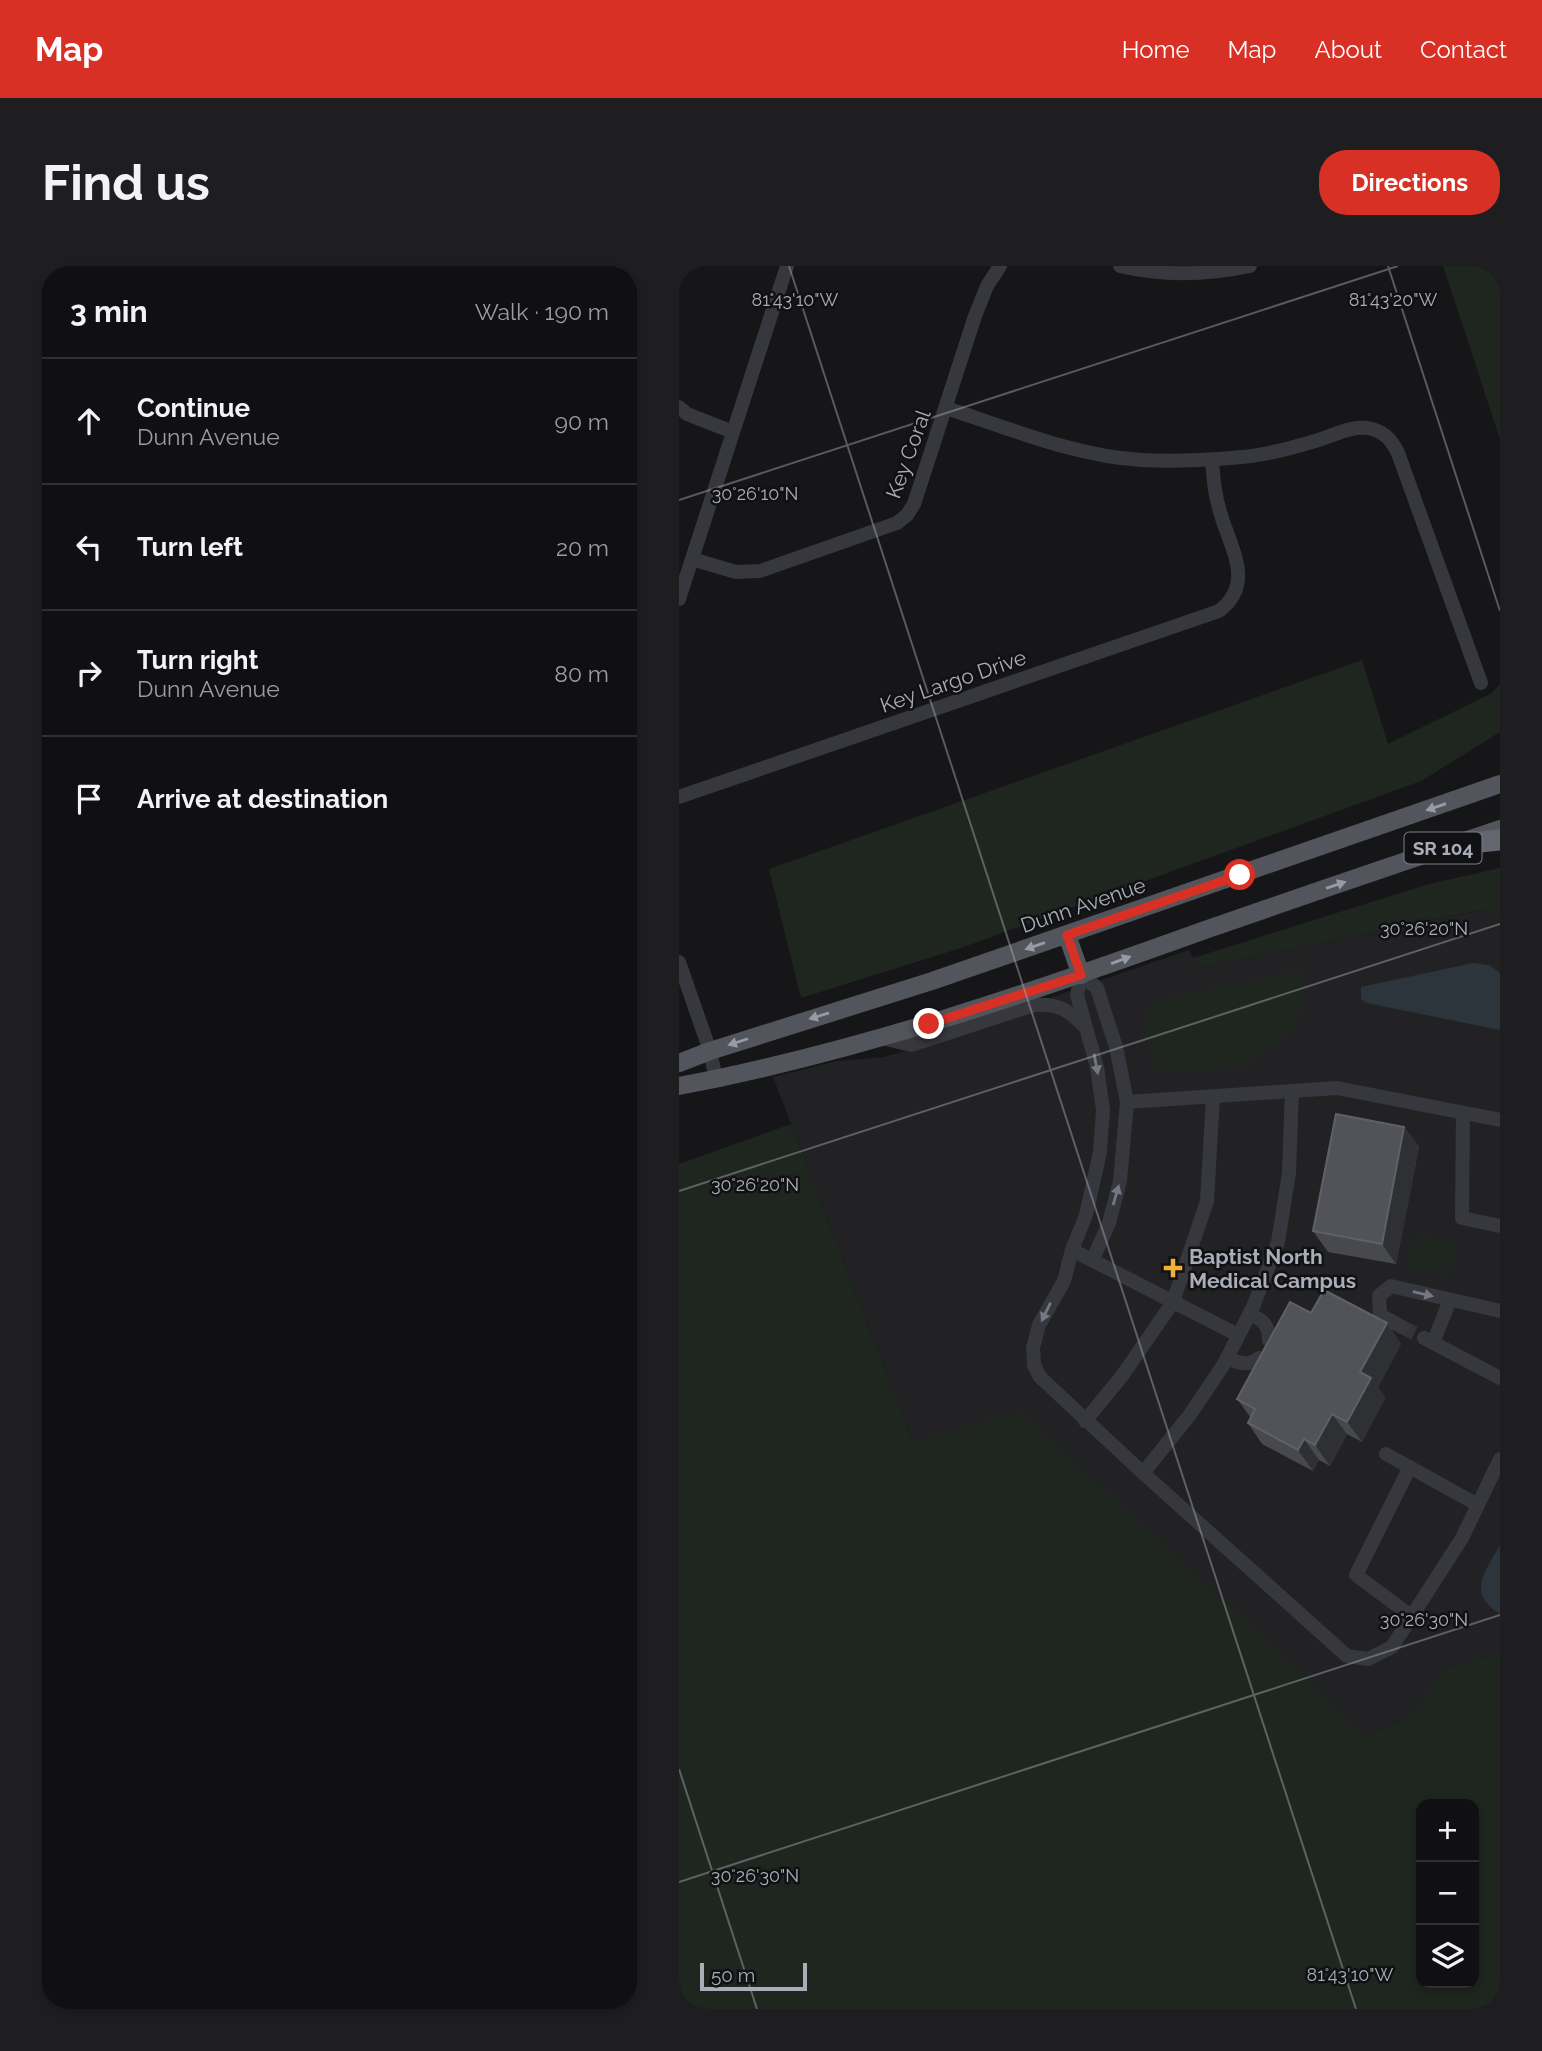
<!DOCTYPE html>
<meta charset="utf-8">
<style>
:root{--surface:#101012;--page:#1e1e20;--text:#f1f3f6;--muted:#9c9d9f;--line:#303032;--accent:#d93025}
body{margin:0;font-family:Raleway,sans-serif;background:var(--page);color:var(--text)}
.controls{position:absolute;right:21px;bottom:21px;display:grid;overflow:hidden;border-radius:14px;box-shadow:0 4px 10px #0003}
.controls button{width:63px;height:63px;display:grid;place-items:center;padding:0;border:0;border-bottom:2px solid var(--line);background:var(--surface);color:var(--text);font:35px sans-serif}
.scale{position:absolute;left:21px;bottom:18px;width:107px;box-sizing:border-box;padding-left:7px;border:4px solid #a8adb8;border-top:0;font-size:19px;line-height:24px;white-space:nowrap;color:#a8adb8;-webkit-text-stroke:5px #111113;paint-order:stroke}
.stop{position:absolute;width:21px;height:21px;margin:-16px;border:5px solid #d93025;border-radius:50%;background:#fff}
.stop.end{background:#d93025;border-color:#fff;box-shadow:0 2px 7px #0008}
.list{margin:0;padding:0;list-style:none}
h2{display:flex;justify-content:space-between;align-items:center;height:91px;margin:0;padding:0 28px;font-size:30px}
h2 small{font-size:23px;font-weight:400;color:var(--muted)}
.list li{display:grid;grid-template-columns:46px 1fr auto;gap:21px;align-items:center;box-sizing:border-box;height:126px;padding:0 28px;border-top:2px solid var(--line)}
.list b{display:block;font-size:26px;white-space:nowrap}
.list p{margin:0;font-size:23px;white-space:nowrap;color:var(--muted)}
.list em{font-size:23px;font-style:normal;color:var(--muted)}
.icon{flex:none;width:38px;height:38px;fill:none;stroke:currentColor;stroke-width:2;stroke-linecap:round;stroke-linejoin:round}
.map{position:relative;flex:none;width:821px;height:1743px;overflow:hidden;border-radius:28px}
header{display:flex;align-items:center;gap:42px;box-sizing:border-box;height:98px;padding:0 35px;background:var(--accent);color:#fff}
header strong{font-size:33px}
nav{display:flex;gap:38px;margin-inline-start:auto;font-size:24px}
.intro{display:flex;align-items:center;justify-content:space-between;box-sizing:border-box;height:168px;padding:0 42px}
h1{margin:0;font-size:49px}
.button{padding:18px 32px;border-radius:28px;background:var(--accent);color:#fff;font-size:24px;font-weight:700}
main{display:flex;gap:42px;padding:0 42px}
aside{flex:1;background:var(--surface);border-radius:28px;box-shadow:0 4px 10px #0003}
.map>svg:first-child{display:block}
.built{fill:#222225}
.green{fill:#1e261f;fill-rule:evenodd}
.water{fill:#2c353c}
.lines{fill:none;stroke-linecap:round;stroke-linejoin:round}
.minor-tunnel{stroke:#333438;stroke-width:14;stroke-dasharray:14 7;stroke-linecap:butt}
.minor{stroke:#37383d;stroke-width:14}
.major{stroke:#53555c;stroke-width:18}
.highway{stroke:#63666e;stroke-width:21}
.wall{fill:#47494d}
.shaded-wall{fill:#2f3033}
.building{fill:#525359;stroke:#5f6168;stroke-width:2}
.oneway{fill:#979ba6}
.oneway2{fill:#757881}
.route{stroke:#d93025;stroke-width:9}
.ticks{fill:none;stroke:#a8adb8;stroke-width:2;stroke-opacity:0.45}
.poi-dot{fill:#f2b134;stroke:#111113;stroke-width:2.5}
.labels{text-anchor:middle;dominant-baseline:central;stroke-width:5;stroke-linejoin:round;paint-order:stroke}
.shield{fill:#111113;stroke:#7b7e86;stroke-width:2}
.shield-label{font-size:19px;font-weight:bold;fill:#a8adb8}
.street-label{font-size:21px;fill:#a8adb8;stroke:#111113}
.poi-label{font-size:21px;font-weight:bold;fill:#a8adb8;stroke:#111113;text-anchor:start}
.ticks-label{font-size:18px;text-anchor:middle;fill:#a8adb8;stroke:#111113;stroke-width:5;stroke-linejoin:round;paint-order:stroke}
</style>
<header>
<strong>Map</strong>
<nav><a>Home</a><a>Map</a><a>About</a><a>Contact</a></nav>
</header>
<div class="intro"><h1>Find us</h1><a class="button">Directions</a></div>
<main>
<aside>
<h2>3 min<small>Walk · 190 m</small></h2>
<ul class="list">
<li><svg class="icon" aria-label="ahead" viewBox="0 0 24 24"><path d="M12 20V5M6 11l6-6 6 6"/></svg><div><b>Continue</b><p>Dunn Avenue</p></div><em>90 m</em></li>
<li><svg class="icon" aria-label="left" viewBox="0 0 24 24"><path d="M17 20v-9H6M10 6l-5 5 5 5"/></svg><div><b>Turn left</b></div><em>20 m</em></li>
<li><svg class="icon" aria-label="right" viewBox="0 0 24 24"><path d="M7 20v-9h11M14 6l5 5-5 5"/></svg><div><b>Turn right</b><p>Dunn Avenue</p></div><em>80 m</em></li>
<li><svg class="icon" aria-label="arrive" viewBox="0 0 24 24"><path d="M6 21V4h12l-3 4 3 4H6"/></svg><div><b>Arrive at destination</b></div></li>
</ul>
</aside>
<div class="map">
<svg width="821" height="1743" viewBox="0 0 821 1743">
<rect width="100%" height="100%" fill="#161618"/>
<path class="built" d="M808 643 821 654V1387L766 1402 730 1452 684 1470 625 1409 234 1176 94 811 158 795 205 791 256 777 365 742 373 731 510 684 520 702Z"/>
<g class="green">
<path d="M764 0H821V173Z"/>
<path d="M683 394 709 478 813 427 821 418V466L742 515 282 682 122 732 90 603Z"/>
<path d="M821 602V654L807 643 520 702 514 692 750 618Z"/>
<path d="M628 703 618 760 565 802 478 803 465 769 471 736Z"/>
<path d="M112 858 234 1176 342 1146 625 1409 684 1470 730 1452 765 1402 821 1387V1743H0V898ZM742 1538H795V1717H742Z"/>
<path d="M735 968 777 977 770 1010 728 1002Z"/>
</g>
<g class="water">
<path d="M794 697 810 699 821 707V764L688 737 682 733V721Z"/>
<path d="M821 1279V1348C787 1326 806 1307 821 1279Z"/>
</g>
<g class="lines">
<path class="minor-tunnel" d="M723 1061 745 1072"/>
<g class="minor">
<path d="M441 0C483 10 529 9 571 0"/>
<path d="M0 141 8 148 54 166"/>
<path d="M267 142C330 162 395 190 462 194 495 196 530 194 563 191 588 189 613 182 636 175 654 170 674 158 693 163 707 167 713 175 719 187L802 417"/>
<path d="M13 293 57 306 81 305 218 257 228 249 235 238 296 50 308 20 321 0"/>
<path d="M0 333 108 0"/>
<path d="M0 531 540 345C576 318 552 283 542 249 536 231 534 213 533 194"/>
<path d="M0 696 31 785 37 813"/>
<path d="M402 709 398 729 418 801 424 844 421 886 407 949 393 984 385 1015 360 1059 354 1082 355 1099 361 1111 464 1207 668 1390 689 1393 713 1381 783 1272 821 1193"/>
<path d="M402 709 418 722 437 781 448 836 441 915 430 957 414 993"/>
<path d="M203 772 232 779 355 739C379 737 390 744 406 761"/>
<path d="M448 836 658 822 821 854"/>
<path d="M784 847 783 952 821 960"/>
<path d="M393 984 559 1069"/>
<path d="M571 1048C584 1054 590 1059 590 1074"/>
<path d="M723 1061 701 1049 700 1030 712 1020 821 1045"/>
<path d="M745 1072 821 1112"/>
<path d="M754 1077 771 1034"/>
<path d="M548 1092C560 1097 569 1101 580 1092"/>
<path d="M406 1155 443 1110 494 1036 528 935 534 831"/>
<path d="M707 1188 799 1239"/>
<path d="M731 1201 677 1309 732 1350"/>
<path d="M464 1207 510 1150 545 1098 574 1041 599 976 610 907 613 825"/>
</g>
<g class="major">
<path d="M388 669 402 709"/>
<path d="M0 797 31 785 253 715 821 518"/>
<path d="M0 820C180 786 354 726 526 664 624 630 723 596 821 563"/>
</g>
<path class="highway" d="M772 579 821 574"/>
</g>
<g class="wall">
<path d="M725 861 740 881 717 998 649 986 634 965Z"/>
<path d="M708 1057 722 1078 699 1121 706 1132 683 1176 668 1168 651 1200 640 1194 634 1205 583 1178 569 1157 572 1152 558 1133Z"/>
</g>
<g class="shaded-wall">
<path d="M725 861 740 881 717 998 703 978Z"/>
<path d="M708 1057 722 1078 699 1121 706 1132 683 1176 668 1156 681 1106Z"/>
<path d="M653 1148 668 1168 651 1200 636 1179Z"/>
<path d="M625 1173 640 1194 634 1205 619 1184Z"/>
</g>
<g class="building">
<path d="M657 848 725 861 703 978 634 965Z"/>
<path d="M645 1024 708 1057 681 1106 692 1112 668 1156 653 1148 636 1179 625 1173 619 1184 569 1157 576 1143 558 1133 611 1036 632 1047Z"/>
</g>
<defs><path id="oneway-solid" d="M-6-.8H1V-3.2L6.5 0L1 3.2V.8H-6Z" transform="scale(1.75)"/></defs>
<g class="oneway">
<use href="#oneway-solid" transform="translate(757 541) rotate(161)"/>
<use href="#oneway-solid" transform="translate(657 619) rotate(-19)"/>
<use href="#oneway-solid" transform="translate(356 680) rotate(161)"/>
<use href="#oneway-solid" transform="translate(442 694) rotate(-20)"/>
<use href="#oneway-solid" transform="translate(140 750) rotate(163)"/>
<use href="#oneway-solid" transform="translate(59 776) rotate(162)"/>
</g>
<g class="oneway2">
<use href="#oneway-solid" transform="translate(417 798) rotate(79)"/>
<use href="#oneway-solid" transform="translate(437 929) rotate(-74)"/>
<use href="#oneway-solid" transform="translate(744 1028) rotate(13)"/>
<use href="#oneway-solid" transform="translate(367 1046) rotate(116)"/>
</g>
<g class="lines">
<path class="route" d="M250 758 402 709 388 669 561 609"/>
</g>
<path class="ticks" d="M110 0 677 1743M709 0 821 345M0 234 719 0M0 925 821 658M0 1503 78 1743M0 1616 821 1349"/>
<path class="poi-dot" d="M490.5 991.5h7v7h7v7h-7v7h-7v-7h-7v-7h7z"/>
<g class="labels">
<rect class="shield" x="725.5" y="566.5" width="77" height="31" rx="5"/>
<g class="shield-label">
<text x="764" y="582">SR 104</text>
</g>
<g class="street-label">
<text transform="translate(229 188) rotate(-70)">Key Coral</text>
<text transform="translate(274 415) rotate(-19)">Key Largo Drive</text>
<text transform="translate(404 639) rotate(-19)">Dunn Avenue</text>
</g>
<g class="poi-label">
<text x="510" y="990">Baptist North<tspan x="510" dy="24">Medical Campus</tspan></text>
</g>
</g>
<g class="ticks-label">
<text x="116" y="40">81°43'10"W</text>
<text x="714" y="40">81°43'20"W</text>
<text x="76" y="234">30°26'10"N</text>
<text x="745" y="669">30°26'20"N</text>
<text x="76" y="925">30°26'20"N</text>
<text x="745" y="1360">30°26'30"N</text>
<text x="76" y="1616">30°26'30"N</text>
<text x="671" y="1715">81°43'10"W</text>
</g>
</svg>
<div class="controls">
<button>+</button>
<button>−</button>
<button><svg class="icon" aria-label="layers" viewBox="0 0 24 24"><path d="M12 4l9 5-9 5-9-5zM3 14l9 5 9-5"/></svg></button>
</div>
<div class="scale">50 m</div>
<div class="stop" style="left:561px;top:609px"></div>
<div class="stop end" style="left:250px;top:758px"></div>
</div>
</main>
